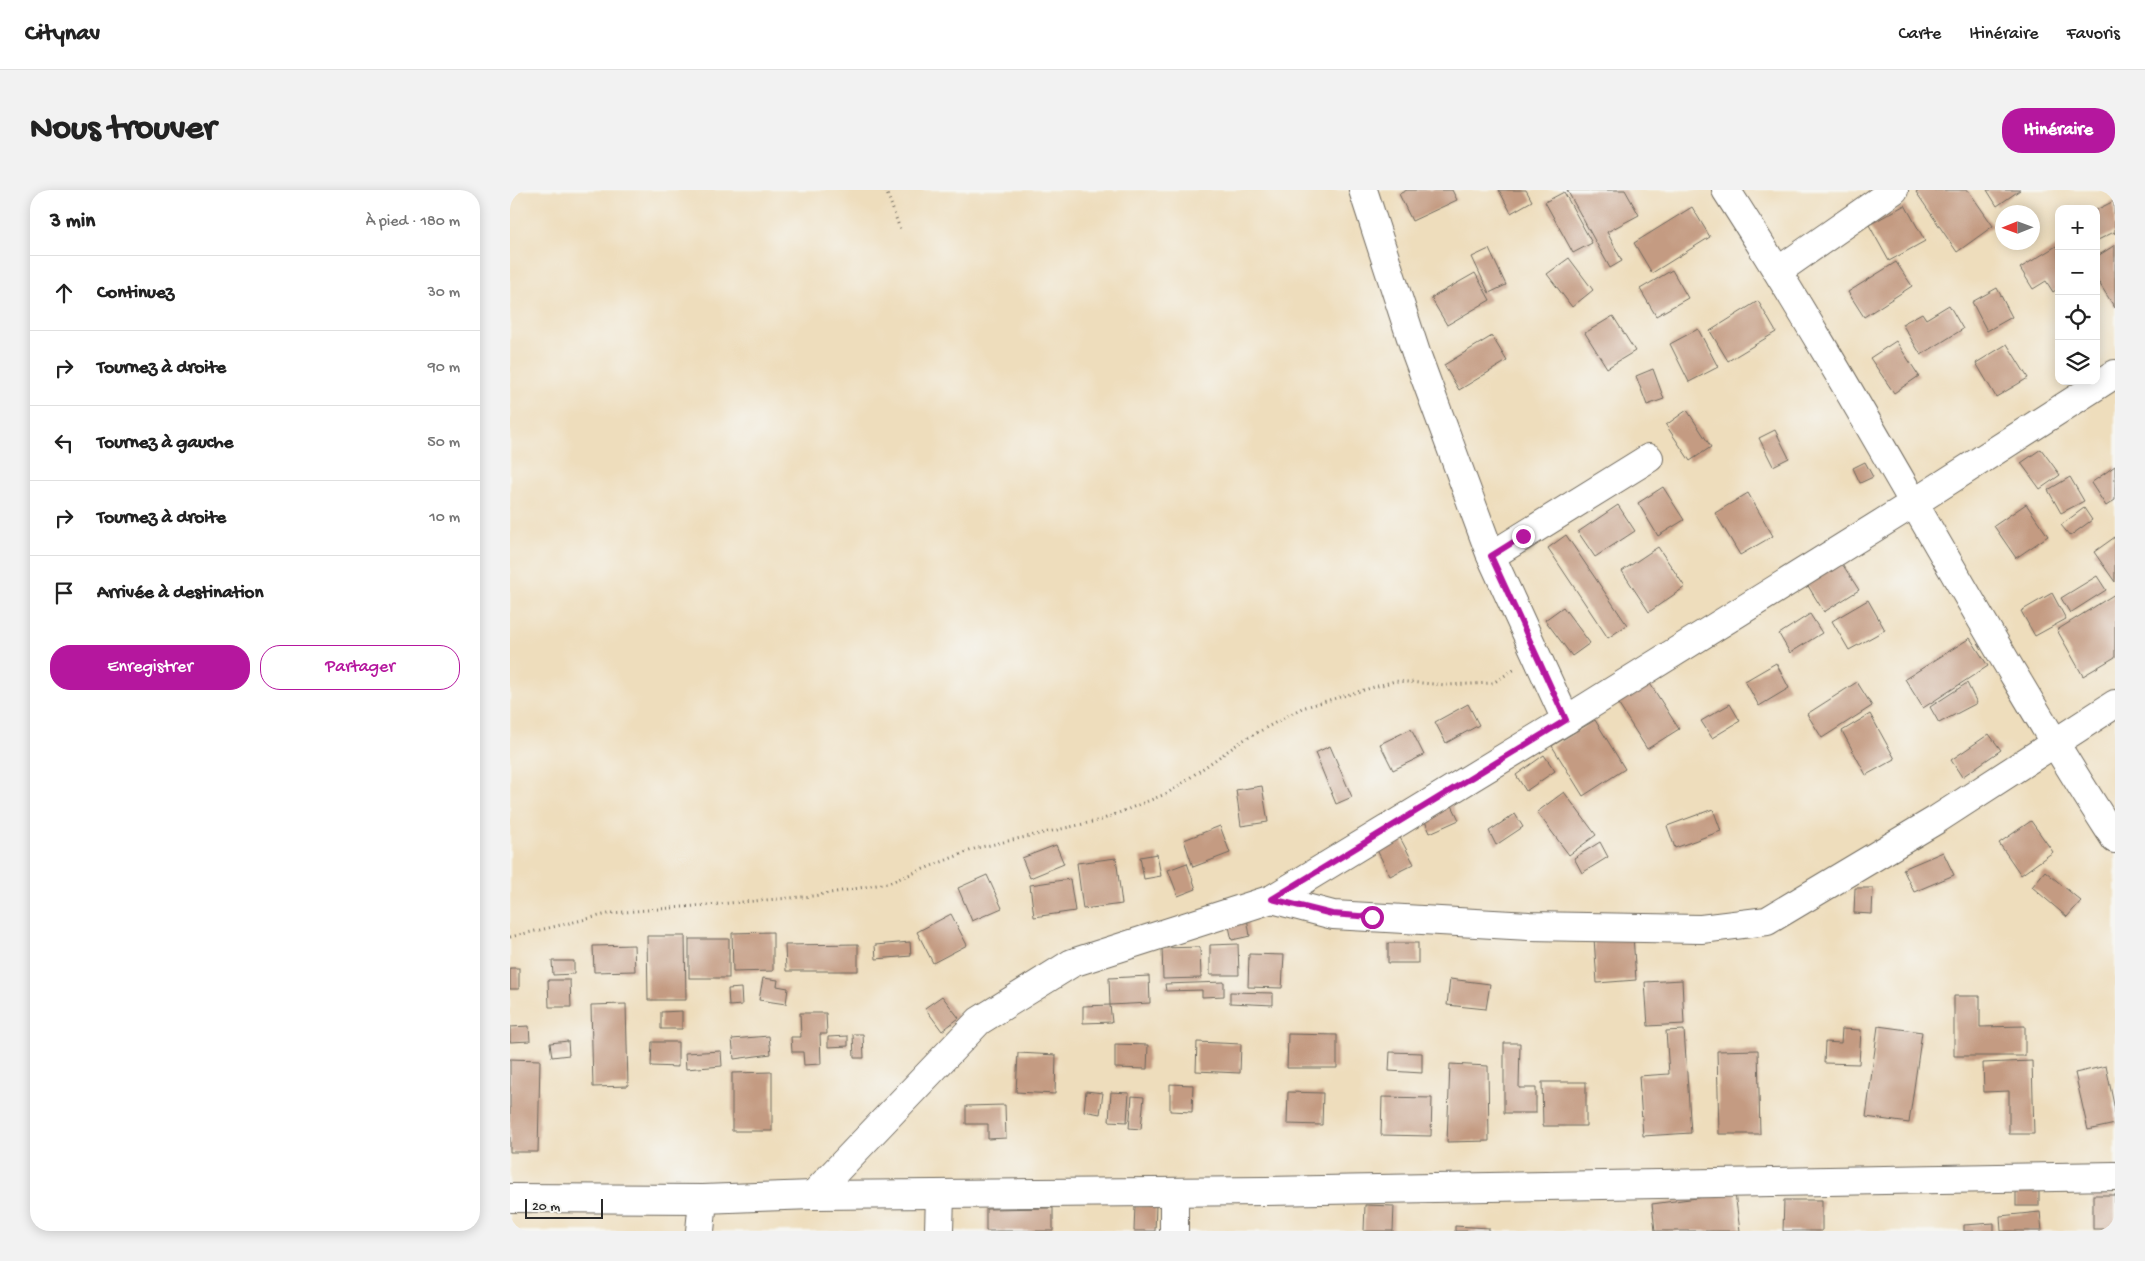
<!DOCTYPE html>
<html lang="fr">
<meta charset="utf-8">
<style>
:root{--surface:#fff;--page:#f2f2f2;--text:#222;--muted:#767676;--line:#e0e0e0;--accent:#b5179e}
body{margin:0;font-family:"Gochi Hand",sans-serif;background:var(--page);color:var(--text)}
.controls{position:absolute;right:15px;top:15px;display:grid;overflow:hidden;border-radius:10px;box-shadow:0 2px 12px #0003}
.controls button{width:45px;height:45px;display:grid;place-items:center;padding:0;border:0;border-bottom:1px solid var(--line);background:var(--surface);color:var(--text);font:25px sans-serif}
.compass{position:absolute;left:1485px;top:15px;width:45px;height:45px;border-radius:50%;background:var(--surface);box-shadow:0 2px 12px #0003;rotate:269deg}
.scale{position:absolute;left:15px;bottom:12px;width:78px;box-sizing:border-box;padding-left:5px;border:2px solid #2b2b2b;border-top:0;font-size:14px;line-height:18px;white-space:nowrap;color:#2b2b2b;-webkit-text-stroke:4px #f6f6f2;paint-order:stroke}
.stop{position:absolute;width:15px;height:15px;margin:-11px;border:4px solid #b5179e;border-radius:50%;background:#fff}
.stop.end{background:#b5179e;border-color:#fff;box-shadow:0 1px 5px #0008}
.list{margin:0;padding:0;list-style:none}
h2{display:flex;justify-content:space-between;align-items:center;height:65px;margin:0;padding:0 20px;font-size:21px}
h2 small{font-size:16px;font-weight:400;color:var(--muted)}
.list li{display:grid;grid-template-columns:32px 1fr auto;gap:15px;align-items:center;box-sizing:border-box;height:75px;padding:0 20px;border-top:1px solid var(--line)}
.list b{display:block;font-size:19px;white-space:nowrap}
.list em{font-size:16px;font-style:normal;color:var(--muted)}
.actions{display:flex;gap:10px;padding:15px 20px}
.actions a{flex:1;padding:11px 0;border:1px solid var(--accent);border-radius:20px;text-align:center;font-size:18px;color:var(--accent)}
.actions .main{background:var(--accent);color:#fff}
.icon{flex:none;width:28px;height:28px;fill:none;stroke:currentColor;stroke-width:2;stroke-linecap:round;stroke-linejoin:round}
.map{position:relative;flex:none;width:1605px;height:1041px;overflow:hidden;border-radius:20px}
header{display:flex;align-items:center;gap:30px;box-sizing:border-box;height:70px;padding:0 25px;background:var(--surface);border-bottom:1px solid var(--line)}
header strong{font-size:24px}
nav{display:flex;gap:28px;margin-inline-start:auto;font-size:18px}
.intro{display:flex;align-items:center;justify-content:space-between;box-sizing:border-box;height:120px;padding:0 30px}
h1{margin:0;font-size:35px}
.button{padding:12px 22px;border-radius:20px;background:var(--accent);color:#fff;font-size:18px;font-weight:700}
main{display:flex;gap:30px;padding:0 30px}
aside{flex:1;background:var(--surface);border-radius:20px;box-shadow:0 2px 12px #0003}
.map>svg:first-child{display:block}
.building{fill:#c49b82}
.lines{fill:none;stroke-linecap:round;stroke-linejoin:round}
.minor-casing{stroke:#6f695e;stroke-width:30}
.path{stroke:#6f695e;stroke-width:3;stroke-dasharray:1 4;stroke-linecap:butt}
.minor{stroke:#fff;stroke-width:28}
.route{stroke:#b5179e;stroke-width:6}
</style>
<header>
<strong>Citynav</strong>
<nav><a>Carte</a><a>Itinéraire</a><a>Favoris</a></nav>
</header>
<div class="intro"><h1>Nous trouver</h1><a class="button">Itinéraire</a></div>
<main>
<aside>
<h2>3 min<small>À pied · 180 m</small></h2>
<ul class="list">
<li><svg class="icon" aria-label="ahead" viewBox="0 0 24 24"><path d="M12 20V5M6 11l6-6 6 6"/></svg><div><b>Continuez</b></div><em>30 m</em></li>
<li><svg class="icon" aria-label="right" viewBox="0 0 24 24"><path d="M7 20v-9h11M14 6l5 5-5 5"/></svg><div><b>Tournez à droite</b></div><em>90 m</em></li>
<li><svg class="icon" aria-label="left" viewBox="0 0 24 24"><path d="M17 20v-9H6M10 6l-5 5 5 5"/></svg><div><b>Tournez à gauche</b></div><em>50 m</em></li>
<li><svg class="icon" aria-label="right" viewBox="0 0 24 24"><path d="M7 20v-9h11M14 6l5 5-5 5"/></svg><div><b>Tournez à droite</b></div><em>10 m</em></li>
<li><svg class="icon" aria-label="arrive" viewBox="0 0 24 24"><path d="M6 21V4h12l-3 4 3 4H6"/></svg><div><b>Arrivée à destination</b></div></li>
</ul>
<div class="actions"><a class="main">Enregistrer</a><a>Partager</a></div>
</aside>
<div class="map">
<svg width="1605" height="1041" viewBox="0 0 1605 1041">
<rect width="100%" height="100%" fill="#f6f6f2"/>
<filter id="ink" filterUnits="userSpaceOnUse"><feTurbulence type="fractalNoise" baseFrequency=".02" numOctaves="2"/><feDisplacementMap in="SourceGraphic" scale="10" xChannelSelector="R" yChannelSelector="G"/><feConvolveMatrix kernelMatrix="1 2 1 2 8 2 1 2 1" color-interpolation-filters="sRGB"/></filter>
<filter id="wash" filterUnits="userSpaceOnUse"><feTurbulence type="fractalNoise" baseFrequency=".0096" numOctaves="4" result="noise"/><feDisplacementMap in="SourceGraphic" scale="20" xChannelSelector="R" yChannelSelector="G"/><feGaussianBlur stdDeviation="1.12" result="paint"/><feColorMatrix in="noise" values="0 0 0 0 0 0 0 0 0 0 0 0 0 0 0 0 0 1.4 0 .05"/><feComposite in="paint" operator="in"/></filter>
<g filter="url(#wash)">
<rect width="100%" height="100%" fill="#eeddbc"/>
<g id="blocks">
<g class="building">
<path d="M897 0H942L947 10 902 31 889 4Z"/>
<path d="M989 0H1016L1022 11 1001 23Z"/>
<path d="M1057 0H1115L1129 25 1097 42 1112 71 1100 78Z"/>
<path d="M1409 0H1458L1483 36 1447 62 1406 2Z"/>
<path d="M1477 0H1510L1487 16Z"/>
<path d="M1054 2 1082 53 1063 63 1035 12Z"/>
<path d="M1604 11 1605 44 1604 42 1586 51V20Z"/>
<path d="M1395 15 1415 51 1379 71 1359 35Z"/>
<path d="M1182 17 1200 47 1142 83 1124 53Z"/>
<path d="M1548 55 1549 98 1543 102 1536 91 1523 99 1510 78Z"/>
<path d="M1605 55V118L1586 88V67Z"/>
<path d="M979 59 996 95 979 103 962 67Z"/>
<path d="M1059 68 1083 100 1062 117 1037 84Z"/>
<path d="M1386 72 1402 96 1354 127 1338 102Z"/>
<path d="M1162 80 1178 108 1146 126 1130 99Z"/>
<path d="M965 83 980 110 937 135 921 108Z"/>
<path d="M1487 98 1502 127 1477 141 1462 112Z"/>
<path d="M1248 111 1266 142 1218 171 1200 141Z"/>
<path d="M1439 115 1453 139 1411 165 1392 134 1412 123 1416 129Z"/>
<path d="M1103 126 1125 161 1097 178 1075 143Z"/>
<path d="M1188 139 1208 177 1179 192 1160 154Z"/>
<path d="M982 146 997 171 949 200 934 175Z"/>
<path d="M1386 151 1409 186 1384 203 1360 168Z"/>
<path d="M1497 154 1518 188 1486 207 1466 173Z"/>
<path d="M1143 179 1154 209 1137 215 1126 186Z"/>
<path d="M1177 220 1201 257 1180 271 1156 235Z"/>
<path d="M1265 240 1279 268 1263 276 1249 248Z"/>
<path d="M1531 259 1550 285 1530 299 1511 273Z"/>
<path d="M1355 272 1363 287 1350 293 1343 278Z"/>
<path d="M1605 276V310L1596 316 1581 293Z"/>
<path d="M1560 287 1574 311 1551 323 1538 300Z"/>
<path d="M1153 297 1174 330 1148 346 1128 313Z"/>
<path d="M1238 303 1263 346 1230 365 1205 323Z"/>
<path d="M1516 314 1538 346 1506 368 1484 336Z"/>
<path d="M1108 315 1125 341 1085 367 1068 342Z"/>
<path d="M1574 318 1582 330 1560 346 1551 335Z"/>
<path d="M1056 345 1117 435 1098 448 1038 358Z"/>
<path d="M1605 347V392L1584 362Z"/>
<path d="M1148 357 1175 397 1139 422 1112 381Z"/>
<path d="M1329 369 1349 400 1314 422 1295 391Z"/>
<path d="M1587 386 1596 400 1560 423 1551 408Z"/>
<path d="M1542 403 1556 429 1525 446 1511 421Z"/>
<path d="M1605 404V467L1573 486 1547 440Z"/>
<path d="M1358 410 1375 440 1339 460 1322 431Z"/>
<path d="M1053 417 1080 453 1062 466 1035 430Z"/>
<path d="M1300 424 1312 443 1280 463 1269 444Z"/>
<path d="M1460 448 1478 476 1413 518 1395 489Z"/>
<path d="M1266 473 1279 498 1249 516 1235 491Z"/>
<path d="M1139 492 1169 539 1137 559 1107 512Z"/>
<path d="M1347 492 1362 516 1312 548 1297 524Z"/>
<path d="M1457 493 1467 513 1429 533 1420 517Z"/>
<path d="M958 514 969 535 936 553 925 532Z"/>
<path d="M1220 514 1230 531 1202 548 1191 531Z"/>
<path d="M1360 524 1385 569 1356 585 1332 541Z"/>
<path d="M1085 530 1115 579 1073 606 1042 556Z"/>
<path d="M901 539 914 565 883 580 870 554Z"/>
<path d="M1479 544 1491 560 1452 587 1441 570Z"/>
<path d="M820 556 842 607 826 614 805 563Z"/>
<path d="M1034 565 1045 581 1016 601 1006 585Z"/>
<path d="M752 596 758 632 731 636 726 600Z"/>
<path d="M1054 602 1086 645 1059 665 1027 622Z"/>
<path d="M939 609 949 630 920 643 911 622Z"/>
<path d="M1203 619 1211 641 1165 658 1157 636Z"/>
<path d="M1005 624 1013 637 986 655 979 641Z"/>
<path d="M1521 631 1543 662 1511 685 1489 653Z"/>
<path d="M710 636 720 663 683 677 674 650Z"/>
<path d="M885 638 904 674 880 686 862 650Z"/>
<path d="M1090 652 1098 667 1072 683 1064 668Z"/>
<path d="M546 655 554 674 520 688 512 668Z"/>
<path d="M1433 662 1444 685 1404 702 1393 679Z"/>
<path d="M647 664 651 686 634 689 630 667Z"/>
<path d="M606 668 612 714 573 719 567 673Z"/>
<path d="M677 673 686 699 668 706 658 680Z"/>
<path d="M1535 681 1571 711 1557 727 1522 697Z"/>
<path d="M477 685 492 718 462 731 448 698Z"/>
<path d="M560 689 565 721 524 727 520 695Z"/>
<path d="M1345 698H1363L1362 724 1344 723Z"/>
<path d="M441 724 457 755 423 773 407 742Z"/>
<path d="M737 728 740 746 722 750 718 732Z"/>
<path d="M263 742V781L223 782 222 743Z"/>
<path d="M1123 745 1126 790 1087 793 1084 748Z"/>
<path d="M137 746H175L176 810H138Z"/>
<rect x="179" y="749" width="40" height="39"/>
<path d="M400 752 401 766 366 769 365 755Z"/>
<rect x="878" y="753" width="30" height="20"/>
<path d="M348 754V781H276L275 755Z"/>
<path d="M728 754 729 785H700V755Z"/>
<path d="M124 755 125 781 84 782 83 756Z"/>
<path d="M690 757 691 788 653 789 652 758Z"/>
<path d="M739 764 774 765 772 798 738 797Z"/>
<path d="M42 771H64V784L43 785Z"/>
<rect x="0" y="778" width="9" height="21"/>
<path d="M639 786 640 813 600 815 599 788Z"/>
<path d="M253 788 268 790 267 796 278 798 276 814 249 810Z"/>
<path d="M940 789 980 794 976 819 937 815Z"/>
<path d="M38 790H60L61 817H39Z"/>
<path d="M1172 790 1174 834 1138 836 1135 792Z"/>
<path d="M714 792V806L692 807V800L656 801 655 794Z"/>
<path d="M231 798 232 815 219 816 218 799Z"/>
<path d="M720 802 763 803V815L720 813Z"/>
<path d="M432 806 449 828 432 841 415 818Z"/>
<path d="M1444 806H1470V837L1515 836V866H1444Z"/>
<path d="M116 814 118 896 83 897 81 815Z"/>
<path d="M600 815 602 832 573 833V816Z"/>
<path d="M172 821V839H151V822Z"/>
<path d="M290 823H316L317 844H310L311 874 294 875 293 862H282L281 847H291Z"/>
<path d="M19 836 20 851 0 852V837Z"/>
<path d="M1368 836 1412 842 1399 933 1356 927Z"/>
<path d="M1332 839 1351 840 1349 874 1314 873 1315 852 1331 853Z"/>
<path d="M1174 840 1181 943 1133 946 1129 886 1159 884 1156 841Z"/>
<path d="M343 844H353L354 868H344Z"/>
<path d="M778 844 827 845V878H777Z"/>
<path d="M259 846 261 864 224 869 222 849Z"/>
<path d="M338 846V856L318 857V847Z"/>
<path d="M58 851 59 865 42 867 40 853Z"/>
<path d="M142 852H168V877L141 876Z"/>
<path d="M687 852 731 854 730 883 686 881Z"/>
<path d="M994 853H1010L1009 898H1026V923H994Z"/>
<path d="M605 854 638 855 637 879 605 878Z"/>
<path d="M1248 860 1250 944H1209L1207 861Z"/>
<path d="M211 861 212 876 176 879 175 863Z"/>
<path d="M880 862 912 863V883L879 881Z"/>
<path d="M508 863 546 865 545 904 506 902Z"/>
<path d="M0 869 30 870 28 962H0Z"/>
<path d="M1522 871 1524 944H1499V901L1474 902 1473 873Z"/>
<path d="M940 874 978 876 979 951 937 952Z"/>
<path d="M1596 876 1605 920V934L1578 940 1565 883Z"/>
<path d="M262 882V941H222V883Z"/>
<path d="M1032 892H1076V936H1033Z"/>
<path d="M660 894 683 895 682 922 660 921Z"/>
<path d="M576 901 593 903 590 924 574 921Z"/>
<path d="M601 902 619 903 617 932 599 931Z"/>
<path d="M778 902 813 903 812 935 777 934Z"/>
<path d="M622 906 634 907 631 939 619 938Z"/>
<path d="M872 907 922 908 921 946 871 945Z"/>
<path d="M495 915 496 948 478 949V934H456V916Z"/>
<rect x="1506" y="998" width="23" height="18"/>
<path d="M1225 1003 1230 1041H1145L1142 1014Z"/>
<rect x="1583" y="1005" width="22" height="34"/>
<path d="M1274 1010H1312V1041H1273Z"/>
<path d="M855 1015 884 1016 883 1041H854Z"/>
<path d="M625 1016H646L645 1041H624Z"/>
<path d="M543 1018V1041H476V1019Z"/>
<path d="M1530 1022 1532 1041H1491L1490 1026Z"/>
<path d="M1484 1033V1041H1454V1035Z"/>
<path d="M945 1036 979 1038V1041H945Z"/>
</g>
</g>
</g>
<g filter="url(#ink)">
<use href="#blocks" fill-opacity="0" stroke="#6f695e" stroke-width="1"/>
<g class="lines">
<g class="minor-casing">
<g id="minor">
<path d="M853 0 906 163 981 366 1056 530"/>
<path d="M1216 0C1353 212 1468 437 1605 649"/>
<path d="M1268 81 1384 0"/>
<path d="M981 366 1139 268"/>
<path d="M762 709 823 725 1019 736 1191 739 1257 731 1426 630 1605 514"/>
<path d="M303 1005 469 831 562 773 762 709 1056 530 1404 313 1605 184"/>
<path d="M0 1008 193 1009 303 1005 756 1001 1605 986"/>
<path d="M190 1041 193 1009"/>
<path d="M429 1041 430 1004"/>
<path d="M664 1041V1002"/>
</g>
</g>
<g class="path">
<path d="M376 0 391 42"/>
<path d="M0 747 102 723 303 706 378 693 467 658 591 630 658 603 732 551 792 518 885 491 937 495 983 493 1005 479"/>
</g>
<use href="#minor" class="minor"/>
</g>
</g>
<g class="lines" filter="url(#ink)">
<path class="route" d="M862 727 822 724 762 709 1056 530 981 366 1013 346"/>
</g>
</svg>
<div class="controls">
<button>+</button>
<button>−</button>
<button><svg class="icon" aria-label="locate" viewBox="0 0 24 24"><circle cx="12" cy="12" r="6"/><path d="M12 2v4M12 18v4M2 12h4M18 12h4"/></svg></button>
<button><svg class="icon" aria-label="layers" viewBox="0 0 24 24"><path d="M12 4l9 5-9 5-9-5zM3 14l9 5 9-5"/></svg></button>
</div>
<svg class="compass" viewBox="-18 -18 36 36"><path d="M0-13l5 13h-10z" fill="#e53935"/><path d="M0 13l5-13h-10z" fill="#767676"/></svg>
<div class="scale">20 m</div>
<div class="stop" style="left:862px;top:727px"></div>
<div class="stop end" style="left:1013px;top:346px"></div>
</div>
</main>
